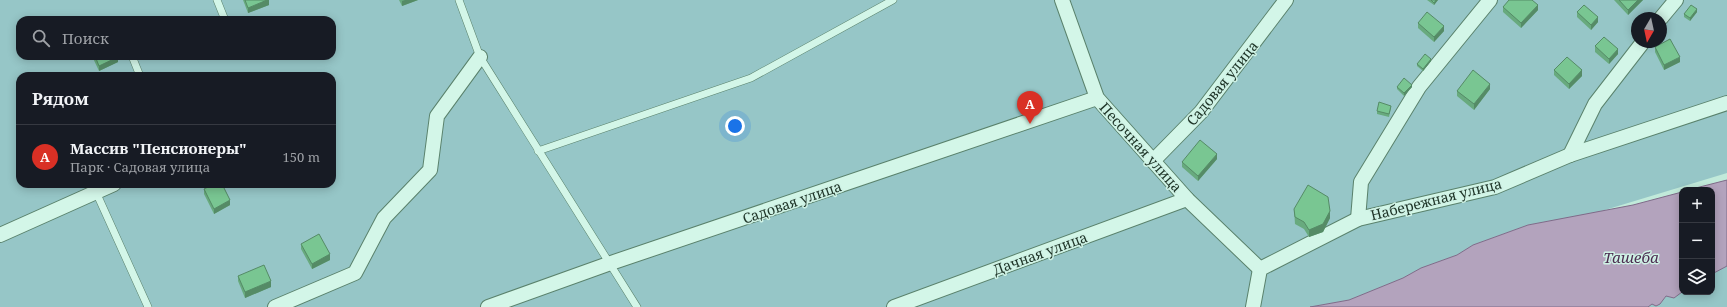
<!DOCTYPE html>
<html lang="ru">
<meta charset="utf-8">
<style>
:root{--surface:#171b24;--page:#20242c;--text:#f1f3f6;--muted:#9ea1a6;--line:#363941;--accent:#d93025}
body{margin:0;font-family:"Noto Serif",serif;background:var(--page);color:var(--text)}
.controls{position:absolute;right:12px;bottom:12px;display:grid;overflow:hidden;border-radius:8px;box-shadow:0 2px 10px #0003}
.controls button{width:36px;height:36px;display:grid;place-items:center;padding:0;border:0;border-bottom:1px solid var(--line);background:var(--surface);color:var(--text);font:20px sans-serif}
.compass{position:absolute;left:1631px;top:12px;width:36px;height:36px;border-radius:50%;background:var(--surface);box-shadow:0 2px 10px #0003;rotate:189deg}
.you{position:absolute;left:735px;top:126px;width:14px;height:14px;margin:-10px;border:3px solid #fff;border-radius:50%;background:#1a73e8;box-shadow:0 0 0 6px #1a73e833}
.badge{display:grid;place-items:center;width:26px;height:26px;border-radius:50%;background:var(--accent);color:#fff;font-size:13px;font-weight:700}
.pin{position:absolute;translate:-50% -33px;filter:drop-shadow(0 1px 2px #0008)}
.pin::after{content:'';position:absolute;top:21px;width:14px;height:12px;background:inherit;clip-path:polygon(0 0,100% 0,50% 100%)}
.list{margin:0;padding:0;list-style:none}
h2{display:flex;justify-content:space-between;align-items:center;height:52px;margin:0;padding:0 16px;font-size:17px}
h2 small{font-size:13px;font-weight:400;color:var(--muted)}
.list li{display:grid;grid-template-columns:26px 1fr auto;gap:12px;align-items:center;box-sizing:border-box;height:64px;padding:0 16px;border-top:1px solid var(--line)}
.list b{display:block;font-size:15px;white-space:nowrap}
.list p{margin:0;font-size:13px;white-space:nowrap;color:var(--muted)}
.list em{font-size:13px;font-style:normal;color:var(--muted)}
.icon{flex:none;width:22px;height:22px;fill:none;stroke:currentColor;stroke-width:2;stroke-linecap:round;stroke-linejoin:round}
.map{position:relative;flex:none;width:1727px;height:307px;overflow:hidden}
.search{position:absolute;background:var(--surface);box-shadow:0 2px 10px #0003;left:16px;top:16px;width:320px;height:44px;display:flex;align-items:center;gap:10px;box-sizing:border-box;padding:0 14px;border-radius:12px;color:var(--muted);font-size:15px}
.panel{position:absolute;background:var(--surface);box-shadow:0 2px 10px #0003;left:16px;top:72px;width:320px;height:116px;border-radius:12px}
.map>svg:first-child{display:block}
.green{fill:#96c6c7;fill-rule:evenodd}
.water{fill:#b3a3bd;stroke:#7f6b89}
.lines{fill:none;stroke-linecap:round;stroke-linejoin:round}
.lane-casing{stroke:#5a826c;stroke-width:8}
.street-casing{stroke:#5a826c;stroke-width:16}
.lane{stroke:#d3f6e8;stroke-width:7}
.street{stroke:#d3f6e8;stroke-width:14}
.wall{fill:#68aa7e}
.shaded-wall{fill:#558b66}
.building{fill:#79c692;stroke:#558b66}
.labels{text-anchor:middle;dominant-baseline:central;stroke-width:3;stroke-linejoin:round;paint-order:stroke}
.street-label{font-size:14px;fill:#1d3326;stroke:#cff2e5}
.water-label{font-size:15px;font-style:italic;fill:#4c2d51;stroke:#cff2e5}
</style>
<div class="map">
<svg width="1727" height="307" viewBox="0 0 1727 307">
<rect width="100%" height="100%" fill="#c1eada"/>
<g class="green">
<path d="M0 0H1727V173L1595 213 1528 225 1473 245 1457 255 1421 268 1403 278 1349 300 1310 307H0ZM1637 18H1661V42H1637ZM20 20H332V56H20ZM20 76H332V184H20Z"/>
<path d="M1727 266V307H1648L1652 304H1660L1666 296 1674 298 1682 292H1712V274Z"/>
</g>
<g class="water">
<path d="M1727 180V266L1712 274V190H1688Z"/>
<path d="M1682 192V292L1674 298 1666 296 1660 304 1656 306 1652 304 1648 307H1310L1349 300 1403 278 1421 268 1457 255 1473 245 1528 225 1633 205Z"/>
</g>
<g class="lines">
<g class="lane-casing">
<g id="lane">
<path d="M217 0 225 20"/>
<path d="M459 0 480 57 637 307"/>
<path d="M132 56 140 76"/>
<path d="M538 151 751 78 893 0"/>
<path d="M96 192 148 307"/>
</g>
</g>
<g class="street-casing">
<g id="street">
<path d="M1062 0 1097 98 1187 199 1260 269"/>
<path d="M1661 18 1676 0"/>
<path d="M1570 155 1727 103"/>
<path d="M1153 161 1201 112 1286 0"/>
<path d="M1358 219 1361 182 1419 87 1490 0"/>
<path d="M0 235 114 184"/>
<path d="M275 307 355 273 384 218 430 170 437 116 480 57"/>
<path d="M488 307 608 264 1097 98"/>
<path d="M894 307 1187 199"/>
<path d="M1253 307 1260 269 1358 219 1495 187 1570 155 1595 104 1643 42"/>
</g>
</g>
<use href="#lane" class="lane"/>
<use href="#street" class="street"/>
</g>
<g class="wall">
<path d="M243 0H269V5L248 13Z"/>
<path d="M399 0H418L402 6Z"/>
<path d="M1427 0H1438L1434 5Z"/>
<path d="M1614 0H1643L1628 15Z"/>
<path d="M1503 7 1538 10 1521 28 1503 12Z"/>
<path d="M1577 12 1598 22 1591 30 1577 17Z"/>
<path d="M1697 12 1690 21 1684 17V14Z"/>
<path d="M1418 23 1444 31 1434 42 1418 28Z"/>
<path d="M1595 46 1618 54 1609 64 1595 52Z"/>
<path d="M1655 47 1680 62 1664 70 1655 52Z"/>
<path d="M92 56H117L118 62 99 71Z"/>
<path d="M1431 61 1423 71 1417 66V64Z"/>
<path d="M1554 70 1582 76 1569 89 1554 75Z"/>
<path d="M1397 87H1412L1404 96 1397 89Z"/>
<path d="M1490 89 1474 110 1457 96V91Z"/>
<path d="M1391 108 1389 117 1377 114V111Z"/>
<path d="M1217 159 1198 181 1182 167V162Z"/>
<path d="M204 189 230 205 214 214 204 194Z"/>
<path d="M1294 209 1330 218 1323 232 1309 237 1304 229 1295 224Z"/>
<path d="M301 244 330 260 312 269 301 249Z"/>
<path d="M238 276 271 287 245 298 238 281Z"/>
</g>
<g class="shaded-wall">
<path d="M267 0H269V5L248 13V8Z"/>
<path d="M405 0H418L402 6V1Z"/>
<path d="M1436 0H1438L1434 5V3Z"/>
<path d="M1638 0H1643L1628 15V10Z"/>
<path d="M1538 5V10L1521 28V23Z"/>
<path d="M1697 9V12L1690 21V18Z"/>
<path d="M1598 17V22L1591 30V25Z"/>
<path d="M1444 26V31L1434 42V37Z"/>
<path d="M1618 49V54L1609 64V59Z"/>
<path d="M118 57V62L99 71V66Z"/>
<path d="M1680 57V62L1664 70V65Z"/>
<path d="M1431 59V61L1423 71V69Z"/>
<path d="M1582 70V76L1569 89V84Z"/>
<path d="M1490 84V89L1474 110V104Z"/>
<path d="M1412 85V87L1404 96V93Z"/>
<path d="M1217 154V159L1198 181V176Z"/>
<path d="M230 200V205L214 214V209Z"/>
<path d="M1330 211V218L1323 232 1309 237V230Z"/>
<path d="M330 254V260L312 269V264Z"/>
<path d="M271 281V287L245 298V292Z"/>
</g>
<g class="building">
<path d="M245 0H267L248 8Z"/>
<path d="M1431 0H1436L1434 3Z"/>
<path d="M1509 0H1532L1538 5 1521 23 1503 7Z"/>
<path d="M1619 0H1638L1628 10Z"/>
<path d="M1584 5 1598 17 1591 25 1577 12Z"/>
<path d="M1691 5 1697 9 1690 18 1684 14Z"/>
<path d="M1427 12 1444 26 1434 37 1418 23Z"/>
<path d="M1604 37 1618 49 1609 59 1595 46Z"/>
<path d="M1670 39 1680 57 1664 65 1655 47Z"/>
<path d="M1425 54 1431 59 1423 69 1417 64Z"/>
<path d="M95 56H117L118 57 99 66Z"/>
<path d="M1567 57 1582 70 1569 84 1554 70Z"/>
<path d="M1473 70 1490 84 1474 104 1457 91Z"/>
<path d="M1404 78 1412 85 1404 93 1397 87Z"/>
<path d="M1379 102 1391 106 1389 114 1377 111Z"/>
<path d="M1200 140 1217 154 1198 176 1182 162Z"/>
<path d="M214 184H222L230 200 214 209 204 189Z"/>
<path d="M1308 185 1328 197 1330 211 1323 224 1309 230 1304 222 1295 217 1294 209Z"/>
<path d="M319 234 330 254 312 264 301 244Z"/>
<path d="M264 265 271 281 245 292 238 276Z"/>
</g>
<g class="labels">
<g class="street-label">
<text transform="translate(1222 83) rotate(-51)">Садовая улица</text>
<text transform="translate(1141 147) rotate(48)">Песочная улица</text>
<text transform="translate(1436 199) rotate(-14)">Набережная улица</text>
<text transform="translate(792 202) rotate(-19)">Садовая улица</text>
<text transform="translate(1040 253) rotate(-20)">Дачная улица</text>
</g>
<g class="water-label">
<text x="1631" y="257">Ташеба</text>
</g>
</g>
</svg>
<div class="controls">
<button>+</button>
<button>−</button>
<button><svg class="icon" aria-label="layers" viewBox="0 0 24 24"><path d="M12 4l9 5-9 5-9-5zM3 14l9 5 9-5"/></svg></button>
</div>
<svg class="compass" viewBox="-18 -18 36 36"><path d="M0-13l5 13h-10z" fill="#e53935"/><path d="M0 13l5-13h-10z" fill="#9ea1a6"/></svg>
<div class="you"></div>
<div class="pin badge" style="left:1030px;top:124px">A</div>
<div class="search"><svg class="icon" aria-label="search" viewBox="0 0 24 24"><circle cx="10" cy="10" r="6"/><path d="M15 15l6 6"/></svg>Поиск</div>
<section class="panel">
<h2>Рядом<small></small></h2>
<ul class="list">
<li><span class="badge">A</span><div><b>Массив &quot;Пенсионеры&quot;</b><p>Парк · Садовая улица</p></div><em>150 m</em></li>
</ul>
</section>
</div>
